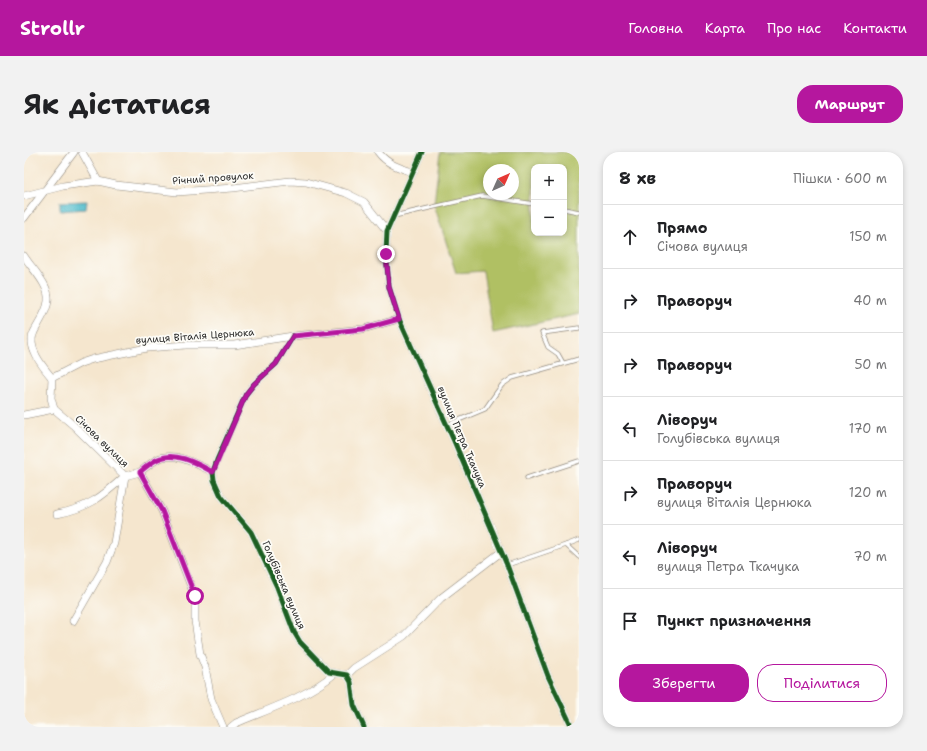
<!DOCTYPE html>
<html lang="uk">
<meta charset="utf-8">
<style>
:root{--surface:#fff;--page:#f2f2f2;--text:#202124;--muted:#757577;--line:#e0e0e0;--accent:#b5179e}
body{margin:0;font-family:"Shantell Sans",sans-serif;background:var(--page);color:var(--text)}
.controls{position:absolute;right:12px;top:12px;display:grid;overflow:hidden;border-radius:8px;box-shadow:0 2px 6px #0003}
.controls button{width:36px;height:36px;display:grid;place-items:center;padding:0;border:0;border-bottom:1px solid var(--line);background:var(--surface);color:var(--text);font:20px sans-serif}
.compass{position:absolute;left:459px;top:12px;width:36px;height:36px;border-radius:50%;background:var(--surface);box-shadow:0 2px 6px #0003;rotate:45deg}
.stop{position:absolute;width:12px;height:12px;margin:-9px;border:3px solid #b5179e;border-radius:50%;background:#fff}
.stop.end{background:#b5179e;border-color:#fff;box-shadow:0 1px 4px #0008}
.list{margin:0;padding:0;list-style:none}
h2{display:flex;justify-content:space-between;align-items:center;height:52px;margin:0;padding:0 16px;font-size:17px}
h2 small{font-size:13px;font-weight:400;color:var(--muted)}
.list li{display:grid;grid-template-columns:26px 1fr auto;gap:12px;align-items:center;box-sizing:border-box;height:64px;padding:0 16px;border-top:1px solid var(--line)}
.list b{display:block;font-size:15px;white-space:nowrap}
.list p{margin:0;font-size:13px;white-space:nowrap;color:var(--muted)}
.list em{font-size:13px;font-style:normal;color:var(--muted)}
.actions{display:flex;gap:8px;padding:12px 16px}
.actions a{flex:1;padding:9px 0;border:1px solid var(--accent);border-radius:16px;text-align:center;font-size:14px;color:var(--accent)}
.actions .main{background:var(--accent);color:#fff}
.icon{flex:none;width:22px;height:22px;fill:none;stroke:currentColor;stroke-width:2;stroke-linecap:round;stroke-linejoin:round}
.map{position:relative;flex:none;width:555px;height:575px;overflow:hidden;border-radius:16px}
header{display:flex;align-items:center;gap:24px;box-sizing:border-box;height:56px;padding:0 20px;background:var(--accent);color:#fff}
header strong{font-size:19px}
nav{display:flex;gap:22px;margin-inline-start:auto;font-size:14px}
.intro{display:flex;align-items:center;justify-content:space-between;box-sizing:border-box;height:96px;padding:0 24px}
h1{margin:0;font-size:28px}
.button{padding:10px 18px;border-radius:16px;background:var(--accent);color:#fff;font-size:14px;font-weight:700}
main{display:flex;gap:24px;padding:0 24px}
aside{flex:1;background:var(--surface);border-radius:16px;box-shadow:0 2px 6px #0003}
.map>svg:first-child{display:block}
.green{fill:#b0c063;stroke:#6e7647;fill-rule:evenodd}
.water{fill:#4fbbcb;stroke:#3d737b}
.lines{fill:none;stroke-linecap:round;stroke-linejoin:round}
.service-casing{stroke:#90887c;stroke-width:5}
.minor-casing{stroke:#90887c;stroke-width:8}
.service{stroke:#fff;stroke-width:3.5}
.minor{stroke:#fff;stroke-width:7}
.cycleway-casing{stroke:#fdfcf7;stroke-width:8}
.cycleway{stroke:#1b5e20;stroke-width:5}
.route{stroke:#b5179e;stroke-width:5}
.labels{text-anchor:middle;dominant-baseline:central;stroke-width:3.5;stroke-linejoin:round;paint-order:stroke}
.street-label{font-size:10px;fill:#2b2b2b;stroke:#fdfcf7}
</style>
<header>
<strong>Strollr</strong>
<nav><a>Головна</a><a>Карта</a><a>Про нас</a><a>Контакти</a></nav>
</header>
<div class="intro"><h1>Як дістатися</h1><a class="button">Маршрут</a></div>
<main>
<div class="map">
<svg width="555" height="575" viewBox="0 0 555 575">
<rect width="100%" height="100%" fill="#fdfcf7"/>
<filter id="ink" filterUnits="userSpaceOnUse"><feTurbulence type="fractalNoise" baseFrequency=".025" numOctaves="2"/><feDisplacementMap in="SourceGraphic" scale="8" xChannelSelector="R" yChannelSelector="G"/><feConvolveMatrix kernelMatrix="1 2 1 2 8 2 1 2 1" color-interpolation-filters="sRGB"/></filter>
<filter id="wash" filterUnits="userSpaceOnUse"><feTurbulence type="fractalNoise" baseFrequency=".012" numOctaves="4" result="noise"/><feDisplacementMap in="SourceGraphic" scale="16" xChannelSelector="R" yChannelSelector="G"/><feGaussianBlur stdDeviation="0.9" result="paint"/><feColorMatrix in="noise" values="0 0 0 0 0 0 0 0 0 0 0 0 0 0 0 0 0 1.4 0 .05"/><feComposite in="paint" operator="in"/></filter>
<g filter="url(#wash)">
<rect width="100%" height="100%" fill="#f5e6ce"/>
<path class="green" d="M416 0H555V162L469 181 459 119 432 121 410 52ZM510 15H540V81H510ZM465 18H489V42H465Z"/>
<path class="water" d="M63 49 62 57 36 59V50Z"/>
</g>
<g filter="url(#ink)">
<g class="lines">
<g class="service-casing">
<g id="service">
<path d="M540 57 555 60"/>
<path d="M370 64 458 44 510 52"/>
<path d="M539 211 534 202 524 195 518 181 555 176"/>
<path d="M423 273 461 257 478 233 488 226 555 207"/>
<path d="M503 326 555 309"/>
<path d="M542 393 555 388"/>
<path d="M483 413 542 393 555 405"/>
</g>
</g>
<g class="minor-casing">
<g id="minor">
<path d="M58 0 74 29"/>
<path d="M354 0C363 12 375 16 389 20"/>
<path d="M398 0 363 79 362 102 365 135 375 167 430 289 483 413 524 524 548 575"/>
<path d="M0 44 39 34 74 29 92 33 153 40 209 36 266 29 282 30 322 41 340 50 363 79"/>
<path d="M0 66 50 0"/>
<path d="M0 104C8 117 26 133 24 149 23 160 15 170 10 180 2 195 19 215 28 226"/>
<path d="M269 184 252 212 230 232 222 242 193 308 189 320 190 328 197 344 227 380 253 435 270 480 276 490 305 520 323 523 327 530 330 553 340 575"/>
<path d="M30 257 27 246 28 226 57 211 69 207 123 196 162 193H210L269 184 339 177 375 167"/>
<path d="M0 263 30 257 49 273 101 324 116 320 138 359 171 445V469L176 502 181 515 187 547 199 575"/>
<path d="M116 320C122 315 129 309 136 306 153 300 174 313 189 320"/>
<path d="M33 362C64 356 78 345 101 324"/>
<path d="M49 469 83 410 90 391 101 324"/>
<path d="M323 523 330 516 380 484 417 446 477 400"/>
<path d="M207 575 212 571C245 557 283 545 310 522"/>
</g>
</g>
<use href="#service" class="service"/>
<use href="#minor" class="minor"/>
<g class="cycleway-casing">
<g id="cycleway">
<path d="M398 0 363 79 362 102 365 135 375 167 430 289 483 413 524 524 548 575"/>
<path d="M269 184 252 212 230 232 222 242 193 308 189 320 190 328 197 344 227 380 253 435 270 480 276 490 305 520 323 523 327 530 330 553 340 575"/>
</g>
</g>
<use href="#cycleway" class="cycleway"/>
</g>
</g>
<g class="lines" filter="url(#ink)">
<path class="route" d="M171 444 138 359 116 320C122 315 129 308 137 306 154 300 175 313 189 320L222 242 230 232 252 212 269 184 339 177 375 167 365 135 362 102"/>
</g>
<g class="labels">
<g class="street-label">
<text transform="translate(189 26) rotate(-4)">Річний провулок</text>
<text transform="translate(171 184) rotate(-4)">вулиця Віталія Цернюка</text>
<text transform="translate(438 285) rotate(67)">вулиця Петра Ткачука</text>
<text transform="translate(78 289) rotate(44)">Січова вулиця</text>
<text transform="translate(260 433) rotate(67)">Голубівська вулиця</text>
</g>
</g>
</svg>
<div class="controls">
<button>+</button>
<button>−</button>
</div>
<svg class="compass" viewBox="-18 -18 36 36"><path d="M0-13l5 13h-10z" fill="#e53935"/><path d="M0 13l5-13h-10z" fill="#757577"/></svg>
<div class="stop" style="left:171px;top:444px"></div>
<div class="stop end" style="left:362px;top:102px"></div>
</div>
<aside>
<h2>8 хв<small>Пішки · 600 m</small></h2>
<ul class="list">
<li><svg class="icon" aria-label="ahead" viewBox="0 0 24 24"><path d="M12 20V5M6 11l6-6 6 6"/></svg><div><b>Прямо</b><p>Січова вулиця</p></div><em>150 m</em></li>
<li><svg class="icon" aria-label="right" viewBox="0 0 24 24"><path d="M7 20v-9h11M14 6l5 5-5 5"/></svg><div><b>Праворуч</b></div><em>40 m</em></li>
<li><svg class="icon" aria-label="right" viewBox="0 0 24 24"><path d="M7 20v-9h11M14 6l5 5-5 5"/></svg><div><b>Праворуч</b></div><em>50 m</em></li>
<li><svg class="icon" aria-label="left" viewBox="0 0 24 24"><path d="M17 20v-9H6M10 6l-5 5 5 5"/></svg><div><b>Ліворуч</b><p>Голубівська вулиця</p></div><em>170 m</em></li>
<li><svg class="icon" aria-label="right" viewBox="0 0 24 24"><path d="M7 20v-9h11M14 6l5 5-5 5"/></svg><div><b>Праворуч</b><p>вулиця Віталія Цернюка</p></div><em>120 m</em></li>
<li><svg class="icon" aria-label="left" viewBox="0 0 24 24"><path d="M17 20v-9H6M10 6l-5 5 5 5"/></svg><div><b>Ліворуч</b><p>вулиця Петра Ткачука</p></div><em>70 m</em></li>
<li><svg class="icon" aria-label="arrive" viewBox="0 0 24 24"><path d="M6 21V4h12l-3 4 3 4H6"/></svg><div><b>Пункт призначення</b></div></li>
</ul>
<div class="actions"><a class="main">Зберегти</a><a>Поділитися</a></div>
</aside>
</main>
